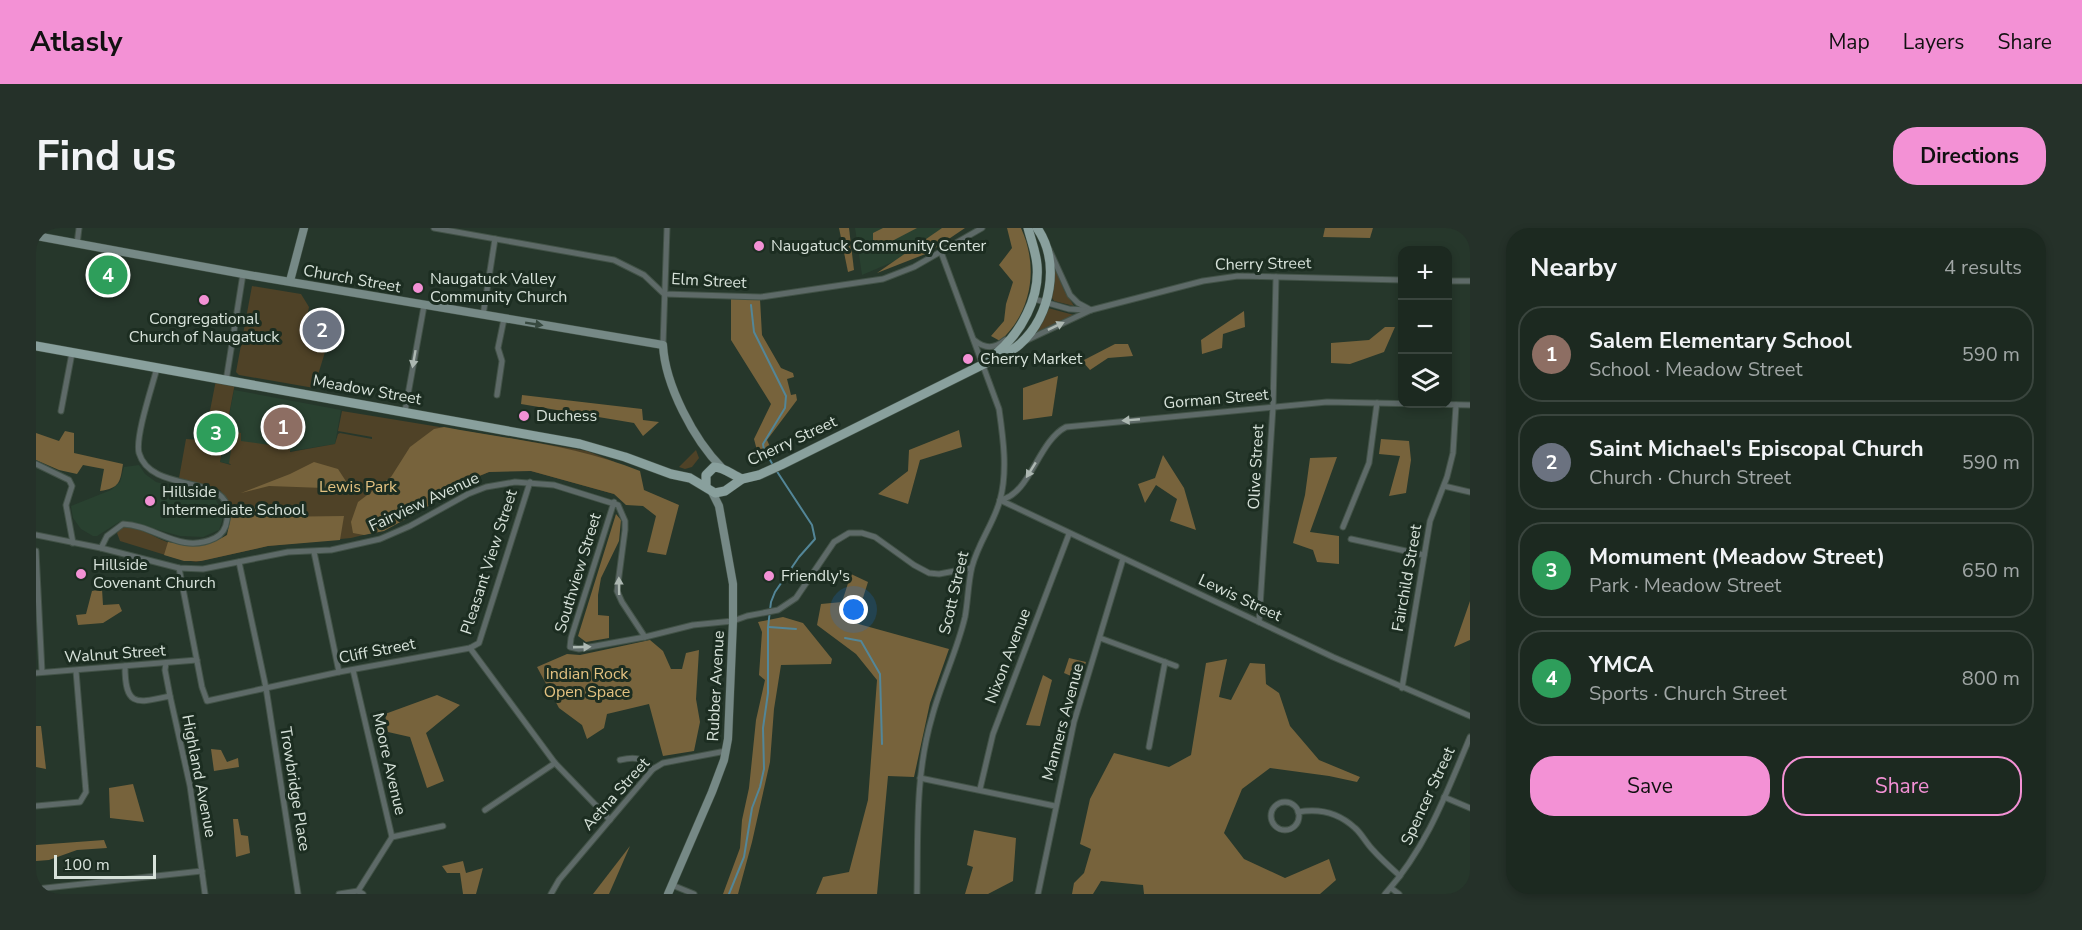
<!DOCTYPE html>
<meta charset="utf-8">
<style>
:root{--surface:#1c2920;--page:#253129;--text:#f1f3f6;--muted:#a0a6a5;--line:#3a453e;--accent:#f391d5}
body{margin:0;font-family:"Nunito Sans",sans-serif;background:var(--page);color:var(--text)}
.controls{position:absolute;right:18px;top:18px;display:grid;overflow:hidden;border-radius:12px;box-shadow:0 3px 9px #0003}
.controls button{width:54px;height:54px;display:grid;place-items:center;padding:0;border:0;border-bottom:2px solid var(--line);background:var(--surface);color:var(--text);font:30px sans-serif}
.scale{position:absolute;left:18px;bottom:15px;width:102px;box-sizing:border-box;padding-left:6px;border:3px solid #d7e2da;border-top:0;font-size:16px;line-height:21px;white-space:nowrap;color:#d7e2da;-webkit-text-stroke:4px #1c2d21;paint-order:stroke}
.you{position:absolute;left:818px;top:382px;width:21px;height:21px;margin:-15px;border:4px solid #fff;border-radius:50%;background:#1a73e8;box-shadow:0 0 0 9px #1a73e833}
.badge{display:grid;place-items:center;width:39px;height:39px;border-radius:50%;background:var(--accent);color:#fff;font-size:20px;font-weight:700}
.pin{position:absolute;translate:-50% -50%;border:3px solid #fff;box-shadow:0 2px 6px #0006}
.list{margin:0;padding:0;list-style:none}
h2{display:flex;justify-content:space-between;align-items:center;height:78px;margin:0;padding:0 24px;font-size:26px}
h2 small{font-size:20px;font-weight:400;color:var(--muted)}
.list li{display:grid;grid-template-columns:39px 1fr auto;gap:18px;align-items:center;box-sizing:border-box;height:96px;margin:0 12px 12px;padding:0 12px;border:2px solid var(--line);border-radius:24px}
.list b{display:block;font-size:22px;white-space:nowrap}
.list p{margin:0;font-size:20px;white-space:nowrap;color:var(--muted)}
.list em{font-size:20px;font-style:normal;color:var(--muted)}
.actions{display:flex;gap:12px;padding:18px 24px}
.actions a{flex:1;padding:14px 0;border:2px solid var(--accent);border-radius:24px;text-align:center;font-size:21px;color:var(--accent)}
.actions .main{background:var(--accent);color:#111}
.icon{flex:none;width:33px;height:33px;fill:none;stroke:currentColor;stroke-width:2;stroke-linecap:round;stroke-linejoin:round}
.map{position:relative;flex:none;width:1434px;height:666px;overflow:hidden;border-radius:24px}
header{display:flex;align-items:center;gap:36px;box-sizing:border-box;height:84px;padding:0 30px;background:var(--accent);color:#111}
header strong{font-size:28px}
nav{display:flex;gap:33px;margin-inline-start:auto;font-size:21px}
.intro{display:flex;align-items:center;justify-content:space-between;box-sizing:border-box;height:144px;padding:0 36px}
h1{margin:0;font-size:42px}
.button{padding:15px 27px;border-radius:24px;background:var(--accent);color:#111;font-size:21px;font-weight:700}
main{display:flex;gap:36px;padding:0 36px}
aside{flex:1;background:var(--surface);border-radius:24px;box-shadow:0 3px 9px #0003}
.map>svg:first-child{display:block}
.built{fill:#294130}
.green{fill:#4f4227}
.forest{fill:#77633c}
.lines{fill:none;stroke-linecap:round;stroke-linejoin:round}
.stream{stroke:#538698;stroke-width:2}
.street-casing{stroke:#425247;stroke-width:7}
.secondary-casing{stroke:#425247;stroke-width:9}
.primary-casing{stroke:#425247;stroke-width:10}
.street{stroke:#5e6a68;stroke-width:5}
.secondary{stroke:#768986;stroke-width:8}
.primary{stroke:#89a09d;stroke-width:9}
.oneway{fill:#37493f}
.oneway2{fill:#adb8b2}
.poi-dot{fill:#f391d5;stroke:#1c2d21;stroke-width:2}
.labels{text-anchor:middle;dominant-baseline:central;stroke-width:6;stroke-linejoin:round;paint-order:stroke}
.poi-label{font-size:16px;fill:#d7e2da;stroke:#1c2d21;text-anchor:start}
.street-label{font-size:16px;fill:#d7e2da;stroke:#1c2d21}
.park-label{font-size:16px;fill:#e3c281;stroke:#1c2d21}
</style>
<header>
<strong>Atlasly</strong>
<nav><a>Map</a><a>Layers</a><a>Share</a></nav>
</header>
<div class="intro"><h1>Find us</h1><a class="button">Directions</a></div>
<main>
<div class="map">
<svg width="1434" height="666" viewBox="0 0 1434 666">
<rect width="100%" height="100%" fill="#26372b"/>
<g class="built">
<path d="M819 0H909L880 24 826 47Z"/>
<path d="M198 162 305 182 299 216 250 224 209 239 184 234Z"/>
<path d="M103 237 109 246 120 254 171 267 180 272 186 284V293L183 302 167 309 144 308 91 293 83 294 61 308H57L45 301 37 290 35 278 75 262 84 254 88 239Z"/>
</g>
<g class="green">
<path d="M1017 35 1028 62 1038 78 1018 73 1015 68Z"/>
<path d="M216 58 265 66 273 79 272 84 276 85 273 103 284 106 281 122 289 124 278 160 203 147 200 144Z"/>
<path d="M1012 80 1038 87 999 105Z"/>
<path d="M180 152 199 155 184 234 195 237 193 235 198 204 205 205V213L241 218 242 213 246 214 247 212 255 213 254 224 299 216 302 206 304 205 336 211V209L302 203 306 183 551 223 579 234 578 266 495 243 479 242 453 244 431 253 386 282 348 302 315 310 232 318 160 334 139 330 84 313 81 305 86 299 91 298C105 300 118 309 131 314 151 321 174 319 191 307L195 293V281L184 262 143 250 150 211 164 212 169 208Z"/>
<path d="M660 222 663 230 656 239 649 241 643 239Z"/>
</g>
<g class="forest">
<path d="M803 0H813L818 42 812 44Z"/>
<path d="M847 0H881L837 23V5Z"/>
<path d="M906 0H929L892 25 841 45Z"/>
<path d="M971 0H985C1003 39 996 84 964 113L955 108 968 93 970 76 977 54 963 37 976 20Z"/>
<path d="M1289 0H1337L1334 10 1287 9Z"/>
<path d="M695 71H724L726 107 745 140 757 145 758 149 751 151 755 167 760 166 761 172 731 212 737 225 723 230 718 211 735 176 695 112Z"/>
<path d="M1208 83 1209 99 1187 106 1186 120 1166 126 1165 112Z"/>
<path d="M1349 99H1359L1348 124 1314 136 1295 135V115L1333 112Z"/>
<path d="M1079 116H1092L1097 128 1072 130 1054 142 1046 133Z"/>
<path d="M1022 148 1016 188 987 192V160Z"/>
<path d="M486 167 606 181 607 192 623 194 607 208 598 195 485 176Z"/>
<path d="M408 199C473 211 542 218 604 243L608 262 643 277 630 327 611 324 620 288 607 278 590 277 578 266 495 243 453 244 431 253 386 282 348 303 328 307 317 305 315 294 322 274 355 249 374 219 398 201Z"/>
<path d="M923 202 926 219 884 232 872 276 842 266 872 243 873 222Z"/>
<path d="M29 203 38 205V225L87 236C84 254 84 260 64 263L68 241 47 237 41 246 23 242 0 232V205L23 213Z"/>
<path d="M1345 211 1373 213 1375 232 1370 265 1353 268 1364 228 1343 226Z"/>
<path d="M1127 227 1148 260 1160 302 1134 293 1141 271 1120 257 1109 275 1102 256 1119 250Z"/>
<path d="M1301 229 1274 304 1303 308V336L1281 334 1277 322 1257 315 1269 267 1274 230Z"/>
<path d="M278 234 302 241 315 261 233 258 205 265 254 246Z"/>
<path d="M205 279H224L232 289 308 288 304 312 232 318 165 333H148L128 327 132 314C154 318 172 319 191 307L195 288Z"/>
<path d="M580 286 585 292 583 313 565 350 562 367V387L573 388V410L550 414 542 408Z"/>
<path d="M815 346 832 354 819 395 913 421 894 475 878 549 852 548 841 666H780L787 649 813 644 832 572 841 452 820 426 781 397 785 376 806 374Z"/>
<path d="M66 361 67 377 83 376 86 383 67 395 42 397 40 387 50 386 56 363Z"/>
<path d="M1434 373V412L1418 419Z"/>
<path d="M747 389 767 395 796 431 795 436 745 437 738 481 734 534 716 614 702 666H687L704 620 706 592 713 560 720 492 729 452 723 447 726 404 722 394Z"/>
<path d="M614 412 627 423 635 441H646L650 425 663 422 660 471 664 494 658 523 627 528 613 476 571 486 568 500 551 511 546 497 523 480 501 439 531 426 544 427Z"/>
<path d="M1033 430 1050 434 1044 452 1028 445Z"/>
<path d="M1191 431 1183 469 1195 472 1214 435 1229 436 1230 456 1243 465 1254 498 1283 532 1324 549 1321 554 1293 548 1234 540 1206 561 1188 605 1208 631 1249 650 1293 631 1300 652 1284 666H1108L1107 657 1065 653 1057 666H1036L1038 655 1048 645 1055 621 1044 616 1054 571 1078 525 1133 539 1155 527 1170 435Z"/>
<path d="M1007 447 1016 452 1004 498 990 497Z"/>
<path d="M401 467 424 477 390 505 408 553 391 560 374 509 352 504 349 486Z"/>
<path d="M0 498H5L10 541 0 539Z"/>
<path d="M175 521 185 522 191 534 202 530 203 539 178 543Z"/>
<path d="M97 556 108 594 74 590 73 560Z"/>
<path d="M197 591H202L205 607 212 608 214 625 200 629Z"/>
<path d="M938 602 980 610 977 653 952 666H929L937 639 931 637Z"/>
<path d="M68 612 71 620 41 622 13 632 0 633V617Z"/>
<path d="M594 618 573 666H557Z"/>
<path d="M427 633 430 645 447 640 440 666H427L424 645H411L406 638Z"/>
</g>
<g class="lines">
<g class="stream">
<path d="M715 77 718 104 750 168 749 180 727 216 728 222 737 237"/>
<path d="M733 399 760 401"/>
<path d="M809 410 825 413 844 446 846 516"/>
<path d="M693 666 708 629 716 580 724 559 728 541 727 500 732 465V399L735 374 739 364 763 329 779 311 776 297 740 242"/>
</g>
<g class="street-casing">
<g id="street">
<path d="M398 0 578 32 608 47 628 66 725 69 847 51 878 39 946 0"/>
<path d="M41 16 43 0"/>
<path d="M1013 21 1034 67 1042 75 1055 82"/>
<path d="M1412 53H1434"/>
<path d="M998 71 1033 81 1050 82"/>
<path d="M447 87 459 11"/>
<path d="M938 112C949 121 958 121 969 112"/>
<path d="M989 113 1055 82 1167 53 1202 48 1366 52"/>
<path d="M627 117 631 0"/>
<path d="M190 153 207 46"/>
<path d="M461 167 466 133 462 120 468 91"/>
<path d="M25 183 36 125"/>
<path d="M369 183 388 78"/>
<path d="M0 236 33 252 36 258 30 277 37 315"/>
<path d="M1408 258 1434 264"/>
<path d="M964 272 1297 429 1434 488"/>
<path d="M964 272C994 267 1002 213 1030 199L1291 174 1434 177"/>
<path d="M578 274 535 410 534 419 543 421 609 409 657 397 697 393 711 388 742 382 760 370 798 314 813 305H826L839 309 878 337 893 345 903 346 935 340"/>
<path d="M1307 299 1333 235 1341 175"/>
<path d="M0 307 65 320 71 308 87 296C119 297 144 327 179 310 187 306 190 300 191 292 201 242 116 269 103 225 99 209 116 159 121 140"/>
<path d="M1315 311 1388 327"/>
<path d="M65 320 143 340 167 341 252 324 295 322 344 311 374 298 432 266 450 259 479 254 518 257 582 277 589 293V302L581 363 586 374 609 409"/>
<path d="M0 323 6 444"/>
<path d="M278 324 303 444"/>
<path d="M203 334 230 460 262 666"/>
<path d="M143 340 166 459 171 473 303 444 434 420 443 415 494 254"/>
<path d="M1223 394 1237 179 1240 49"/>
<path d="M1064 410 1140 438"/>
<path d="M434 420 519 535 574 592"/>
<path d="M130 435 129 442 134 468 154 558 169 666"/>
<path d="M89 438C89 480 101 475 134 468"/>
<path d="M317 442 356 609 322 663"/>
<path d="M0 445 161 432"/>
<path d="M1366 460 1394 293 1411 249 1417 225 1420 177"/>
<path d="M1113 519 1129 434"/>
<path d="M584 532C600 528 605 530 617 541"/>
<path d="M884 550 1019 578"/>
<path d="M944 561 957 506 1033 306"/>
<path d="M1408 569 1434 580"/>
<circle cx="1249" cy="588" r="14"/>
<path d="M0 578 44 574 50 564 40 443"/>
<path d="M449 582 519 535"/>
<path d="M1262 584C1284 580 1303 585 1319 600 1326 606 1330 615 1337 622 1345 631 1355 640 1364 648"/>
<path d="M356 609 407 598"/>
<path d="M636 657 658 666"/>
<path d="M1355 660 1363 666"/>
<path d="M0 661 166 643"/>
<path d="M303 666 322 663 327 666"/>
<path d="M515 666 523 652 617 541 627 535 690 523"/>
<path d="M881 666C882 606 879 547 896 489 905 455 921 423 929 389 932 373 932 355 936 339 942 315 958 295 964 272 972 243 967 209 963 181L905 24"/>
<path d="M1002 666 1038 494 1087 331"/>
<path d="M1349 666C1391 619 1410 566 1434 509"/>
</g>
</g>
<g class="secondary-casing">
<g id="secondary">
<path d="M0 8 207 46 627 117C629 157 658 212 686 240"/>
<path d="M254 53 268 0"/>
<path d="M632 666 676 564 688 532 692 511 697 393V356L683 278 676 264"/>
</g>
</g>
<g class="primary-casing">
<g id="primary">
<path d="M0 118 544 216 589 229 635 246 654 250 679 265 689 263 706 251 723 247 745 237 960 130C968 126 978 122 984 116 1015 88 1025 34 1001 0"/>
<path d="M961 125C985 104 1004 70 1001 37 1000 24 995 12 992 0"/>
<path d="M670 259V247L678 239C688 239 696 247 706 251"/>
</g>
</g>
<use href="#street" class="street"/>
<use href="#secondary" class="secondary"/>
<use href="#primary" class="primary"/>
</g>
<defs><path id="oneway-solid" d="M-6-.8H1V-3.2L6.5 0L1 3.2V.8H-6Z" transform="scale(1.5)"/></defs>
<use class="oneway" href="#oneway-solid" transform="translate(498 96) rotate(9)"/>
<g class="oneway2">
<use href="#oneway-solid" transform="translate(1020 98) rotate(-25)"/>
<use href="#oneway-solid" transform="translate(378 131) rotate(100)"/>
<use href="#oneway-solid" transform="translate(1095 192) rotate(175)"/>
<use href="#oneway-solid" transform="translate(995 242) rotate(122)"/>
<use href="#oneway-solid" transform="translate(583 358) rotate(-91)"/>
<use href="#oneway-solid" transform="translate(546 419) rotate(-2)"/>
</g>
<g class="poi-dot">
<circle cx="723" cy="18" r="6"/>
<circle cx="382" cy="60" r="6"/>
<circle cx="168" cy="72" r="6"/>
<circle cx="932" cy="131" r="6"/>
<circle cx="488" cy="188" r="6"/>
<circle cx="114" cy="273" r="6"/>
<circle cx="45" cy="346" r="6"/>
<circle cx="733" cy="348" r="6"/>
</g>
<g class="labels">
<g class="poi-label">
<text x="735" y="18">Naugatuck Community Center</text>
<text x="394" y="51">Naugatuck Valley<tspan x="394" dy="18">Community Church</tspan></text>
<text x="168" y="91" text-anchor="middle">Congregational<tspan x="168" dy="18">Church of Naugatuck</tspan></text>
<text x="944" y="131">Cherry Market</text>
<text x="500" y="188">Duchess</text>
<text x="126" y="264">Hillside<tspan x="126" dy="18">Intermediate School</tspan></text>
<text x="57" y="337">Hillside<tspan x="57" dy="18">Covenant Church</tspan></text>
<text x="745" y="348">Friendly's</text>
</g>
<g class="street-label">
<text transform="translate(1227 36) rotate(-1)">Cherry Street</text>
<text transform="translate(316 51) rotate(10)">Church Street</text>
<text transform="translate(673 53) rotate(3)">Elm Street</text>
<text transform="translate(331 162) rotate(10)">Meadow Street</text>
<text transform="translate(1180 171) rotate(-5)">Gorman Street</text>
<text transform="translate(756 213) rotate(-25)">Cherry Street</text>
<text transform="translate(1220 239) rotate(-87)">Olive Street</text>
<text transform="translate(388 274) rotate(-25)">Fairview Avenue</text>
<text transform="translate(453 334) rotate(-72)">Pleasant View Street</text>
<text transform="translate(542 345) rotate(-73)">Southview Street</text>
<text transform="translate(1371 350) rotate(-80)">Fairchild Street</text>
<text transform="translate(918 365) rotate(-77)">Scott Street</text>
<text transform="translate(1204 370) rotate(25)">Lewis Street</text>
<text transform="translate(341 423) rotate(-11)">Cliff Street</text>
<text transform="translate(79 426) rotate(-4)">Walnut Street</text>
<text transform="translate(972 428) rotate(-69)">Nixon Avenue</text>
<text transform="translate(680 458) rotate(-87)">Rubber Avenue</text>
<text transform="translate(1027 494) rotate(-75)">Manners Avenue</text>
<text transform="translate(353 536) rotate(77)">Moore Avenue</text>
<text transform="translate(163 548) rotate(79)">Highland Avenue</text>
<text transform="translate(259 561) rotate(81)">Trowbridge Place</text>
<text transform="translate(580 566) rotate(-48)">Aetna Street</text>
<text transform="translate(1392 568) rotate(-65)">Spencer Street</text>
</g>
<g class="park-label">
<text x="322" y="259">Lewis Park</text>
<text x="551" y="446">Indian Rock<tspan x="551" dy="18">Open Space</tspan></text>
</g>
</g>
</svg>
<div class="controls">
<button>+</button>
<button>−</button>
<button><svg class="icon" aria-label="layers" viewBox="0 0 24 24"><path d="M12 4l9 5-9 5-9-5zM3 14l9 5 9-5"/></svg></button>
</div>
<div class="scale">100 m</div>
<div class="you"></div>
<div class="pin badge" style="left:247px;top:199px;background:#8d6e63">1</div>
<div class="pin badge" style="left:286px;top:102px;background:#6b7280">2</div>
<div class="pin badge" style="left:180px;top:205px;background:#2e9e5b">3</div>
<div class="pin badge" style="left:72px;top:47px;background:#2e9e5b">4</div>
</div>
<aside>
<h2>Nearby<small>4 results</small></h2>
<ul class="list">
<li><span class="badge" style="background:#8d6e63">1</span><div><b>Salem Elementary School</b><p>School · Meadow Street</p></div><em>590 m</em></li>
<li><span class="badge" style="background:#6b7280">2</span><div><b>Saint Michael's Episcopal Church</b><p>Church · Church Street</p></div><em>590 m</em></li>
<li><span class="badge" style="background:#2e9e5b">3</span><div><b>Momument (Meadow Street)</b><p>Park · Meadow Street</p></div><em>650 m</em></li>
<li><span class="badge" style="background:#2e9e5b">4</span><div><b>YMCA</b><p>Sports · Church Street</p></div><em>800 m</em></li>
</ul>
<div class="actions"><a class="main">Save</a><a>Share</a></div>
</aside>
</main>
